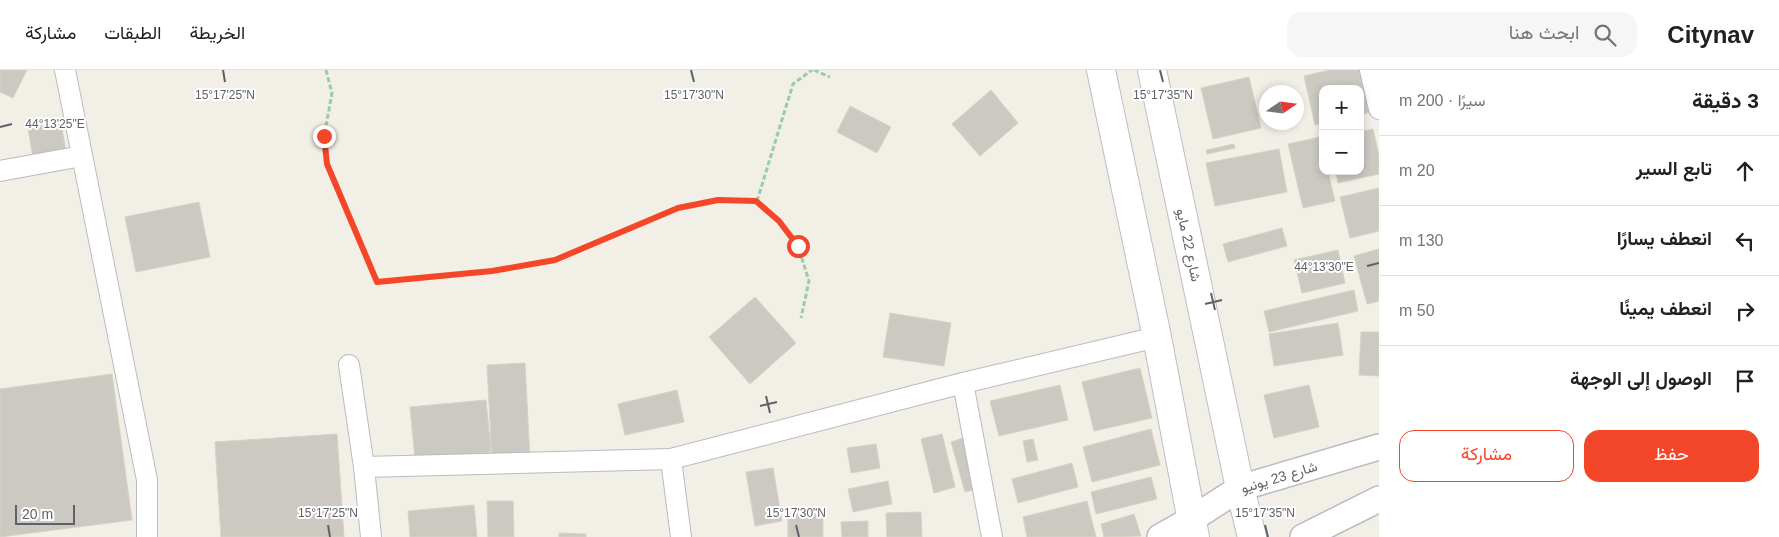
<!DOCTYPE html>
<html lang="ar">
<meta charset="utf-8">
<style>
:root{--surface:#fff;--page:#f6f6f6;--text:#202124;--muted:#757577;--line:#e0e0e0;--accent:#f44729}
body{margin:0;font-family:Helvetica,Vazirmatn,sans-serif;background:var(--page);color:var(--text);direction:rtl}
.controls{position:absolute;right:15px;top:15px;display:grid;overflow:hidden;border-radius:10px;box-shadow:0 2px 8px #0003}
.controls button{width:45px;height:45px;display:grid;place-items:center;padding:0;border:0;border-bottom:1px solid var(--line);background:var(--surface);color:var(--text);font:25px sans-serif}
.compass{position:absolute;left:1259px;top:15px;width:45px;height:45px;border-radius:50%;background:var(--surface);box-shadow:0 2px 8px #0003;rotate:77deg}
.scale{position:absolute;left:15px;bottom:12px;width:60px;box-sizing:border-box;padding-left:5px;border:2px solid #5e6168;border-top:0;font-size:14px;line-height:18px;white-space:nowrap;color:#5e6168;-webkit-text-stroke:4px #fff;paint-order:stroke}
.stop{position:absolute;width:15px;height:15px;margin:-11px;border:4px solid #f44729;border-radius:50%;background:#fff}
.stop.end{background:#f44729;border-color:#fff;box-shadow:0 1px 5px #0008}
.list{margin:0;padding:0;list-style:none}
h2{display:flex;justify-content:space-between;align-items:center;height:65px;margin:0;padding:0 20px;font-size:21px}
h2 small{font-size:16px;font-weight:400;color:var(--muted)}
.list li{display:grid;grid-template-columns:32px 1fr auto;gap:15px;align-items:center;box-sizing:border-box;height:70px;padding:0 20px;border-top:1px solid var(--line)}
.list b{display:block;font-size:19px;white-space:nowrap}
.list em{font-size:16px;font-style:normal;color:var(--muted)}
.actions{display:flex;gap:10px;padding:15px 20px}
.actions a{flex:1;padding:11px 0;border:1px solid var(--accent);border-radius:15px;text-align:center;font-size:18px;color:var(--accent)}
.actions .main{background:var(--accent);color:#fff}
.icon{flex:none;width:28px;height:28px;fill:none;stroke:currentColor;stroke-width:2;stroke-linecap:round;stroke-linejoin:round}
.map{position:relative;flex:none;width:1379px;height:467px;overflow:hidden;direction:ltr}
header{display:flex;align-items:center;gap:30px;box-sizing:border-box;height:70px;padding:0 25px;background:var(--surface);border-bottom:1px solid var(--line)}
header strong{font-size:24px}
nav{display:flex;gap:28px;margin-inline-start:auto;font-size:18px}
.search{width:350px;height:45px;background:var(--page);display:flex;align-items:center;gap:12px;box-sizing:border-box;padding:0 18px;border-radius:15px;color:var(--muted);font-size:19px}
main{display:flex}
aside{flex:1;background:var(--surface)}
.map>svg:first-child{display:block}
.building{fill:#ccc9c3;stroke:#d6d2c4}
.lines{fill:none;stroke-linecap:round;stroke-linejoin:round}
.minor-casing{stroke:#b9bbc1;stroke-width:22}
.tertiary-casing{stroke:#b9bbc1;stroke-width:28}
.secondary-casing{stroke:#bcbec5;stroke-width:30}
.path{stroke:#9acbac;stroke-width:3;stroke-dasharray:5 2.5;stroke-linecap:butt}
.minor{stroke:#fff;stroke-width:20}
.tertiary{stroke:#fff;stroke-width:25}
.secondary{stroke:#fff;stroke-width:28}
.route{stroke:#f44729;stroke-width:6}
.ticks{fill:none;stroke:#5e6168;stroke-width:2}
.labels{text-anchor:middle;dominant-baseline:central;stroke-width:4;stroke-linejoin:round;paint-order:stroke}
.street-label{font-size:14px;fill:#5e6168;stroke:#fff}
.ticks-label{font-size:12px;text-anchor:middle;fill:#5e6168;stroke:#fff;stroke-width:4;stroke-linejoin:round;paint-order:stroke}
</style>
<header>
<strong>Citynav</strong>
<div class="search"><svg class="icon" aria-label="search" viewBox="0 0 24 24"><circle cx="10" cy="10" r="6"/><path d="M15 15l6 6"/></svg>ابحث هنا</div>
<nav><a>الخريطة</a><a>الطبقات</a><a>مشاركة</a></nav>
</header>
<main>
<aside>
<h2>3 دقيقة<small>سيرًا · 200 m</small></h2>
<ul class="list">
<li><svg class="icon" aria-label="ahead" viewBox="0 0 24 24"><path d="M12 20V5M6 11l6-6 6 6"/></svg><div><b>تابع السير</b></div><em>20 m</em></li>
<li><svg class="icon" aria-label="left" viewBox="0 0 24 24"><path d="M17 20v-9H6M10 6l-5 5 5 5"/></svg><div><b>انعطف يسارًا</b></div><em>130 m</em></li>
<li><svg class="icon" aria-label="right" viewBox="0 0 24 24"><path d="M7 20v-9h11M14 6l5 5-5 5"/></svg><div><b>انعطف يمينًا</b></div><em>50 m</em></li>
<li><svg class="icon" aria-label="arrive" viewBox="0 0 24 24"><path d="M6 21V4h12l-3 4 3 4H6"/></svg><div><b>الوصول إلى الوجهة</b></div></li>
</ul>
<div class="actions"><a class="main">حفظ</a><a>مشاركة</a></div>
</aside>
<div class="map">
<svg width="1379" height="467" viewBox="0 0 1379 467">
<rect width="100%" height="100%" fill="#f1efe6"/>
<g class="building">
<path d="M0 0H27L13 28 0 22Z"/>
<path d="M1330 0H1360L1370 42 1360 45V19H1323V53L1315 55 1304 6Z"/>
<path d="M1249 7 1261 58 1213 69 1201 18Z"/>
<path d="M991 20 1018 53 980 86 952 54Z"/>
<path d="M850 36 891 57 877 83 837 62Z"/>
<path d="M61 52 66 82 33 88 28 58Z"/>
<path d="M1373 59 1379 85V104L1338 113 1336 101H1360V62Z"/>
<path d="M1320 67 1323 80V101H1328L1335 131 1303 138 1288 74Z"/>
<path d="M1234 74 1235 78 1207 84 1206 80Z"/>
<path d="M1279 79 1287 122 1215 136 1206 93Z"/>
<path d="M1379 118V161L1350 168 1340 127Z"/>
<path d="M199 132 210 187 136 202 125 147Z"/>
<path d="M1282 158 1287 176 1228 192 1223 174Z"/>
<path d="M1379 179V231L1367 234 1354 186Z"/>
<path d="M1338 180 1345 213 1302 223 1294 190Z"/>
<path d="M1354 220 1358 241 1269 262 1264 241Z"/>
<path d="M755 227 796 273 750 314 709 267Z"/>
<path d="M890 243 951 253 944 296 883 287Z"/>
<path d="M1338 253 1343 285 1274 296 1269 264Z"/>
<path d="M1361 262H1379V306L1359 305Z"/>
<path d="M525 293 530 390 492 392 487 295Z"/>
<path d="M1140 298 1152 348 1094 361 1082 312Z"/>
<path d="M112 304 132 450 0 467V319Z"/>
<path d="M1060 315 1068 350 999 366 990 331Z"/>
<path d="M1309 315 1319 357 1274 368 1264 325Z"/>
<path d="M677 320 684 352 625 365 618 334Z"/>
<path d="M486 330 491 382 415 389 410 337Z"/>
<path d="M1151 359 1160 395 1092 412 1083 377Z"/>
<path d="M337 364 344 467H221L215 372Z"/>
<path d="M942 364 955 417 934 423 921 369Z"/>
<path d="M963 368 977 419 965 422 951 372Z"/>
<path d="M1033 369 1038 390 1027 392 1023 371Z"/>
<path d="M876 374 880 398 851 403 847 378Z"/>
<path d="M1072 393 1078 417 1018 433 1012 409Z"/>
<path d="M773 398 782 451 755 456 746 402Z"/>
<path d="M1151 407 1157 429 1096 444 1091 422Z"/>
<path d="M888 411 892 434 853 442 848 419Z"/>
<path d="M487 431H513L514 467H488Z"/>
<path d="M1087 431 1096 467H1027L1023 447Z"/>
<path d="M474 435 477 467H410L408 441Z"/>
<path d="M921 442 922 467H887L886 443Z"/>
<rect x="788" y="444" width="35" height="23"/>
<path d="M1134 444 1141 466 1104 467 1101 454Z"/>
<path d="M868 451V467H842L841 452Z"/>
<path d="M559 463 586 464V467H559Z"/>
</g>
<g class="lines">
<g class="minor-casing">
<g id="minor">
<path d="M65 0 147 410V467"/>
<path d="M1370 0 1379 39"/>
<path d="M0 101 82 86"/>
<path d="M349 295 364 397 371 467"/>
<path d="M963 313 992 467"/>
<path d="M671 389 681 467"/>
<path d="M364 397 671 389 963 313 1157 267"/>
</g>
</g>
<g class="tertiary-casing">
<g id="tertiary">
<path d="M1160 467 1192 449 1240 418 1379 377"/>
<path d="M1303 467 1379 429"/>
</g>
</g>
<g class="secondary-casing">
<g id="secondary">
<path d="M1101 0 1157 267 1195 467"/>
<path d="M1152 0 1240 418 1252 467"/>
</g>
</g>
<g class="path">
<path d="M326 0 332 23 324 67 327 94 377 212 492 201 555 190 678 138 718 130 757 131 779 151 798 176 809 211 801 248"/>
<path d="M814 0 830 7"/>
<path d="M757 131 793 14 812 0"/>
</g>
<use href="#minor" class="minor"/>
<use href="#tertiary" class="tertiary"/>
<use href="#secondary" class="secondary"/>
</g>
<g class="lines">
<path class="route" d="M324 66 327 94 377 212 492 201 555 190 678 138 718 130 756 131 779 151 798 176"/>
</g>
<path class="ticks" d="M223 0 225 12M691 0 694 12M1160 0 1163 12M0 57 12 54M1367 196 1379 193M1211 223 1215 240M1205 234 1222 230M766 326 770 343M760 336 777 332M328 455 330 467M796 455 799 467M1265 455 1268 467"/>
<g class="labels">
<g class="street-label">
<text transform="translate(1189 175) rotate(78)">شارع 22 مايو</text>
<text transform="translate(1279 407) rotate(-17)">شارع 23 يونيو</text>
</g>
</g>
<g class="ticks-label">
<text x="225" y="29">15°17'25"N</text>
<text x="694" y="29">15°17'30"N</text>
<text x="1163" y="29">15°17'35"N</text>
<text x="55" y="58">44°13'25"E</text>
<text x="1324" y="201">44°13'30"E</text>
<text x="328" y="447">15°17'25"N</text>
<text x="796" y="447">15°17'30"N</text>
<text x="1265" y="447">15°17'35"N</text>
</g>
</svg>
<div class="controls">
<button>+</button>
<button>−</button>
</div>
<svg class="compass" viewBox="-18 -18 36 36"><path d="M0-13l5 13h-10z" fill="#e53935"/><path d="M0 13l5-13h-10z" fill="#757577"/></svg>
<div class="scale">20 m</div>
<div class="stop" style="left:798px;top:176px"></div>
<div class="stop end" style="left:324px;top:66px"></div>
</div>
</main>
